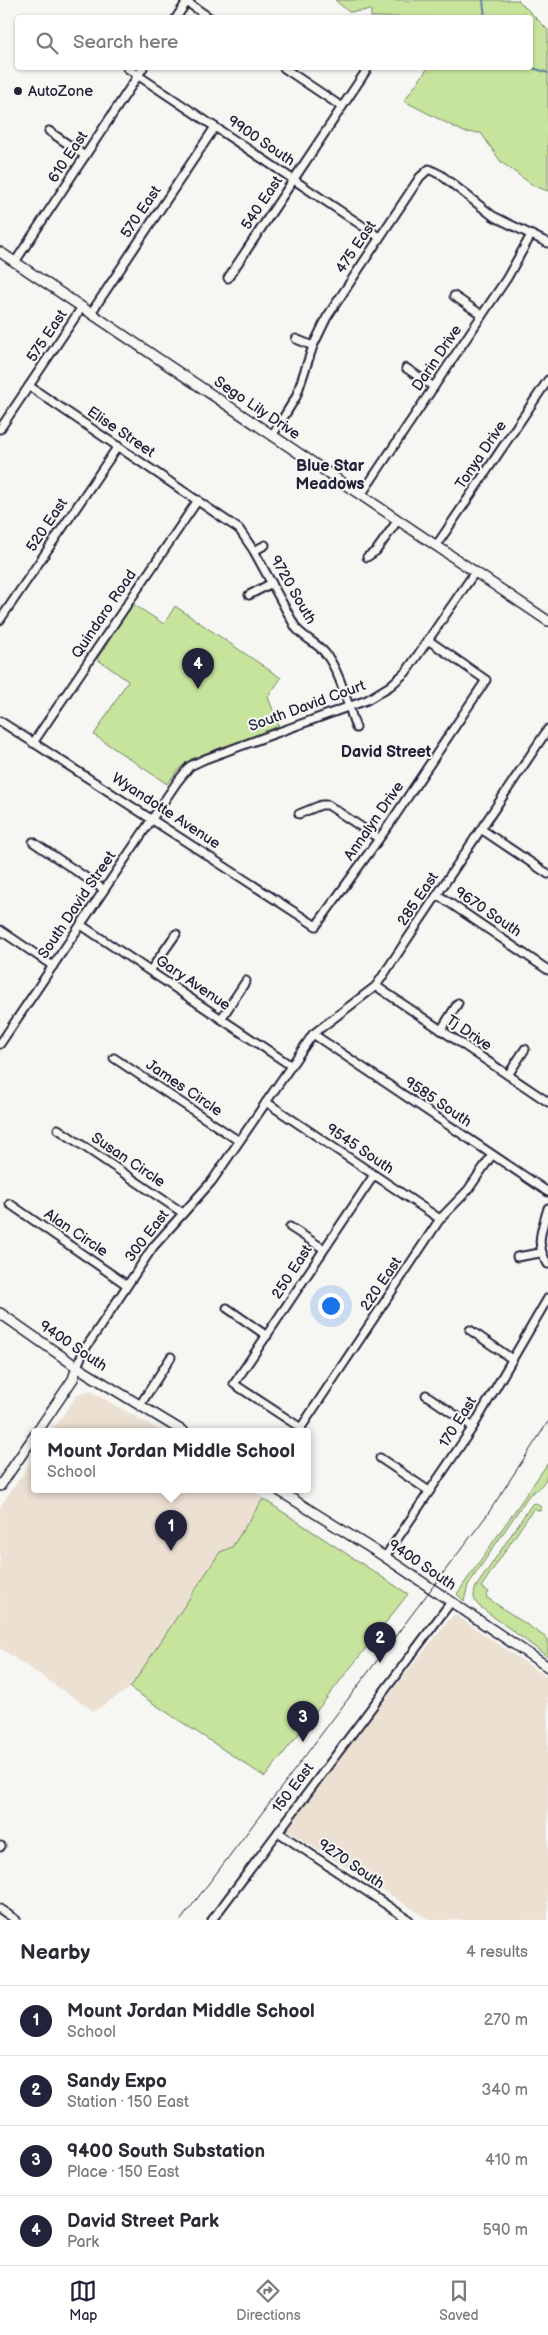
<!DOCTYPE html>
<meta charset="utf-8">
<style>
:root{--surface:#fff;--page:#f7f7f7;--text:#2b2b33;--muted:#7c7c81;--line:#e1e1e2;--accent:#22223b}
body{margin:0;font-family:"Balsamiq Sans",sans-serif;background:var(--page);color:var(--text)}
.you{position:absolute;left:330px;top:1305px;width:18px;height:18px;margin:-12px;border:4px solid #fff;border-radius:50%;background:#1a73e8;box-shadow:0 0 0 8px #1a73e833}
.badge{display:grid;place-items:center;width:32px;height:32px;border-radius:50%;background:var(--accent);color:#fff;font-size:16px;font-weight:700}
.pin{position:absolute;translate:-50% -41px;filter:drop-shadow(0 1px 2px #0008)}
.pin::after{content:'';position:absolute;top:26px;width:18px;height:15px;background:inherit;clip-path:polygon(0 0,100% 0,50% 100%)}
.popup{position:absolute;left:31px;top:1428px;width:280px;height:65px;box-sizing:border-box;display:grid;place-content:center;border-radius:5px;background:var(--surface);filter:drop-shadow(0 1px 4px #0005);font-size:16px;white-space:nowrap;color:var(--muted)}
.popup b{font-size:19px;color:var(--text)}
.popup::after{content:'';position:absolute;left:50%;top:100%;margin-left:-10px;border:10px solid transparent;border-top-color:var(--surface)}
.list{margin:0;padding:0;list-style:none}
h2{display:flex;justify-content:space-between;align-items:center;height:65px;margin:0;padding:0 20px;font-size:21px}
h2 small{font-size:16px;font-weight:400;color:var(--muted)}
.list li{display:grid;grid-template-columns:32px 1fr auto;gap:15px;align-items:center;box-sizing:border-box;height:70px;padding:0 20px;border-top:1px solid var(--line)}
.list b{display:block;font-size:19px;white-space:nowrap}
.list p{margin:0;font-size:16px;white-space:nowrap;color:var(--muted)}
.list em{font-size:16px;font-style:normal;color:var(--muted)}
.icon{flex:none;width:28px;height:28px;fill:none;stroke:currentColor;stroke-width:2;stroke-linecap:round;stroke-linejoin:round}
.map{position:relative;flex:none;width:548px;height:1920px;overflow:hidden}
.search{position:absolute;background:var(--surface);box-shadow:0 1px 4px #0004;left:15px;right:15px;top:15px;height:55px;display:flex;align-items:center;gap:12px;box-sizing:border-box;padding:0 18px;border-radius:5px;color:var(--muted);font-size:19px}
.sheet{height:345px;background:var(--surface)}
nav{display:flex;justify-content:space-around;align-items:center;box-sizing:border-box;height:70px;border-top:1px solid var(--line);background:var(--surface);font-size:14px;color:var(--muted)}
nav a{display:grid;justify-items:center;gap:2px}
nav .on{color:var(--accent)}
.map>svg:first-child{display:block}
.built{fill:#ece0d2}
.green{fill:#c6e49b;stroke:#74836b}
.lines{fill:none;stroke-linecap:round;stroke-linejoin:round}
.stream{stroke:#637fa3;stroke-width:2}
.street-casing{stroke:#22223b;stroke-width:11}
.secondary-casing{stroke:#22223b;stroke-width:12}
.street{stroke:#f6f6f2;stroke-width:7}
.secondary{stroke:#f6f6f2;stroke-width:9}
.tram{stroke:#22223b;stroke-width:1}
.poi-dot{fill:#22223b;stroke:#f6f6f2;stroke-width:2}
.labels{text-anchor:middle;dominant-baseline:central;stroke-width:4;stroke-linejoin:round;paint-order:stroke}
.poi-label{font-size:15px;fill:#22223b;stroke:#f6f6f2;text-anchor:start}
.street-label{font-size:15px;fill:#22223b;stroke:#f6f6f2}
.neighbourhood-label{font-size:16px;font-weight:bold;fill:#22223b;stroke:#f6f6f2}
</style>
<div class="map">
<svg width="548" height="1920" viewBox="0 0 548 1920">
<rect width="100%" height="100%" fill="#f6f6f2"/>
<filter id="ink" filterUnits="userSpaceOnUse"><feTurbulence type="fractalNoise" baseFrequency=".02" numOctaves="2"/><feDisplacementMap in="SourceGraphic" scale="10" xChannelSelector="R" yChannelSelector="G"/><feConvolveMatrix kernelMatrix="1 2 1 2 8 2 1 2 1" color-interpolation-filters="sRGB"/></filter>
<g filter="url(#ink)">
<g class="built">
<path d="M90 1391 159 1430 162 1432H51L78 1394Z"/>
<path d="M35 1456V1490H251L408 1594 265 1777 130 1688 94 1711 0 1648V1507Z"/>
<path d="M454 1614 548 1678V1920H430L282 1827Z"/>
</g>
<g class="green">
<path d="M335 0H518L548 30V191L534 186 501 162 481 133 464 132 404 101 428 68H530V18L371 17V10L349 12Z"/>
<path d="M133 604 164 624 175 606 281 678 268 697 279 726 191 759 179 769 167 784 94 735 128 681 97 659Z"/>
<path d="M548 1463C548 1482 543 1485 529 1495L468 1585 464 1601 457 1594Z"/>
<path d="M263 1499 408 1594 265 1777 130 1688 220 1552 232 1547Z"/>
<path d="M536 1503 542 1508 540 1511 534 1508 481 1587 489 1592 486 1597 548 1639V1657L479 1606C473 1600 473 1595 476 1587L532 1504Z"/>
</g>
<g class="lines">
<g class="stream">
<path d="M483 0 485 18"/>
<path d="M530 67 548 73"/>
</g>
<g class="street-casing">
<g id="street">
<path d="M184 0 210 18"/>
<path d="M176 18 188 0"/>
<path d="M127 68 379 237"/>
<path d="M284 68 342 107"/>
<path d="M49 131 85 156"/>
<path d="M15 262 143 68"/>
<path d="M228 278 368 68"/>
<path d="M454 296 482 315"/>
<path d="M91 313 215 127"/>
<path d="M296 339 313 346"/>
<path d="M406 368 434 387"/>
<path d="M29 386 239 529 254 551 296 628C304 638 317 643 325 653 340 671 348 706 356 728"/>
<path d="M0 429 82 307"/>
<path d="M272 436 296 397 313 346 327 317 420 177 429 169 441 175 493 216 548 243"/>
<path d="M361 495 507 278 531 235"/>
<path d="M436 546 548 380"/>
<path d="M254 551 265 545"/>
<path d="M367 557 376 551 398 520"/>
<path d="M249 595 272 583"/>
<path d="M0 620 118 446"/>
<path d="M0 721 316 926 389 825 486 680 428 640"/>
<path d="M33 743 198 500"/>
<path d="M299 814 321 805H328L378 838"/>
<path d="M481 829 548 874"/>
<path d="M33 842 103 889"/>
<path d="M438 895 548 970"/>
<path d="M81 925 290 1065"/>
<path d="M0 930 53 966"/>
<path d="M150 971 176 934"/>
<path d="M376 986 548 1102"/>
<path d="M221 1019 246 981"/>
<path d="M441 1030 458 1003"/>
<path d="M313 1034 548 1192"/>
<path d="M0 1044 177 782 190 766 205 759 367 700 390 686 406 672 475 572"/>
<path d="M114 1058 239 1141"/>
<path d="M508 1075 525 1049"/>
<path d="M266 1102 440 1219"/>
<path d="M58 1129 183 1213"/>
<path d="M10 1204 127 1285"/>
<path d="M548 1208C542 1230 534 1244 548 1264"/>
<path d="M290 1227 324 1249"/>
<path d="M517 1257 540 1253"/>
<path d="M227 1308 267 1336"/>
<path d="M470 1330 512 1359"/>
<path d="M77 1367 83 1352 153 1247 212 1181 313 1034 376 986 548 729"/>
<path d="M426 1395 473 1427"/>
<path d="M140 1405 171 1357"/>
<path d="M301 1428 234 1384 374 1175"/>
<path d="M298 1432 440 1219 468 1190 492 1155"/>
<path d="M380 1458 429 1491"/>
<path d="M385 1557 473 1427 548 1298"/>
<path d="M278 1832 409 1920"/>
<path d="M0 1847 1 1846"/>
<path d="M0 1909 16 1920"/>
<path d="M212 1920 451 1602"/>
</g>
</g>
<g class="secondary-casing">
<g id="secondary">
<path d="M0 252 548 621"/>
<path d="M0 1313 77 1367 184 1432"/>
<path d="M37 1432 73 1379 77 1367"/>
<path d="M0 1486 35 1435"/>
<path d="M278 1490 385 1557 548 1667"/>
</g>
</g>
<use href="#street" class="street"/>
<use href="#secondary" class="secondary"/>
<path class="tram" d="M181 1920 487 1515 548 1422"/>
</g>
</g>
<circle class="poi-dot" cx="18" cy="91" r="5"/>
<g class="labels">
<g class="poi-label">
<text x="28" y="91">AutoZone</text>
</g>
<g class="street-label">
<text transform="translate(261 141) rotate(34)">9900 South</text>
<text transform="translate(68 157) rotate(-56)">610 East</text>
<text transform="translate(262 203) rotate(-56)">540 East</text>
<text transform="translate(141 212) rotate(-56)">570 East</text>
<text transform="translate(356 247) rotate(-56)">475 East</text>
<text transform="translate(47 336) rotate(-56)">575 East</text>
<text transform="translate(437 358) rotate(-56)">Darin Drive</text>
<text transform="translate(257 408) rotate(34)">Sego Lily Drive</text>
<text transform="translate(121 432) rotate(34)">Elise Street</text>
<text transform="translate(481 455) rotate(-56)">Tonya Drive</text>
<text transform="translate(47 525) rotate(-56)">520 East</text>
<text transform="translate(293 590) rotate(60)">9720 South</text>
<text transform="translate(104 614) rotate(-56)">Quindaro Road</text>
<text transform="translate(307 706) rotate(-20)">South David Court</text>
<text transform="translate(166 811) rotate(33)">Wyandotte Avenue</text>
<text transform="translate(374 821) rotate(-55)">Annalyn Drive</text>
<text transform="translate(418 899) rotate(-56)">285 East</text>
<text transform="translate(77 905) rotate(-56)">South David Street</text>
<text transform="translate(488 912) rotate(34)">9670 South</text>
<text transform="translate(193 983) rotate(34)">Gary Avenue</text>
<text transform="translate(469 1033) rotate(34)">Tj Drive</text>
<text transform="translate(184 1088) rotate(34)">James Circle</text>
<text transform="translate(438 1102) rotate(34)">9585 South</text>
<text transform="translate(360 1149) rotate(34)">9545 South</text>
<text transform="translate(128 1160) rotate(34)">Susan Circle</text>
<text transform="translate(76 1233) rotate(34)">Alan Circle</text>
<text transform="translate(147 1236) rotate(-52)">300 East</text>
<text transform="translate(292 1272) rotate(-57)">250 East</text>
<text transform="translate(381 1284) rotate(-56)">220 East</text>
<text transform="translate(73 1346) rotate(34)">9400 South</text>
<text transform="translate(458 1422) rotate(-58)">170 East</text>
<text transform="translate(422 1565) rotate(34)">9400 South</text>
<text transform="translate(293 1788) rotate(-53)">150 East</text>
<text transform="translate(351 1864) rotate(34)">9270 South</text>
</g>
<g class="neighbourhood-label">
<text x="330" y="466">Blue Star<tspan x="330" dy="18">Meadows</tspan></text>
<text x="386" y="752">David Street</text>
</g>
</g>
</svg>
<div class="you"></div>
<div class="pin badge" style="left:171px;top:1551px">1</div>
<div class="popup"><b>Mount Jordan Middle School</b>School</div>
<div class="pin badge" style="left:380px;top:1663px">2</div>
<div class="pin badge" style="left:303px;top:1742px">3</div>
<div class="pin badge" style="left:198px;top:689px">4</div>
<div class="search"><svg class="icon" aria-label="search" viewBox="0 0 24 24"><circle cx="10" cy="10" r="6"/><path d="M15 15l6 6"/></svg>Search here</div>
</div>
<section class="sheet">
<h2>Nearby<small>4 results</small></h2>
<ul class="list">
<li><span class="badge">1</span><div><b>Mount Jordan Middle School</b><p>School</p></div><em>270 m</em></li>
<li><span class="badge">2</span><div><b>Sandy Expo</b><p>Station · 150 East</p></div><em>340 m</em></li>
<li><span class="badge">3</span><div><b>9400 South Substation</b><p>Place · 150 East</p></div><em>410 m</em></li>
<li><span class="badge">4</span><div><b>David Street Park</b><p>Park</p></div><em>590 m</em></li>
</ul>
</section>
<nav>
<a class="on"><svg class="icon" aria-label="map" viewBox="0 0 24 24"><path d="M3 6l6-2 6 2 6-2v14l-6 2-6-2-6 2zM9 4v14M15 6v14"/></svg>Map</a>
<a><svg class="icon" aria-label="directions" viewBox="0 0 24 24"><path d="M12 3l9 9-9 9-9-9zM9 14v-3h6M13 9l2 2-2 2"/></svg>Directions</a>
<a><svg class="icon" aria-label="saved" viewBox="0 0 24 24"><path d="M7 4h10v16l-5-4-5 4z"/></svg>Saved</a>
</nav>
